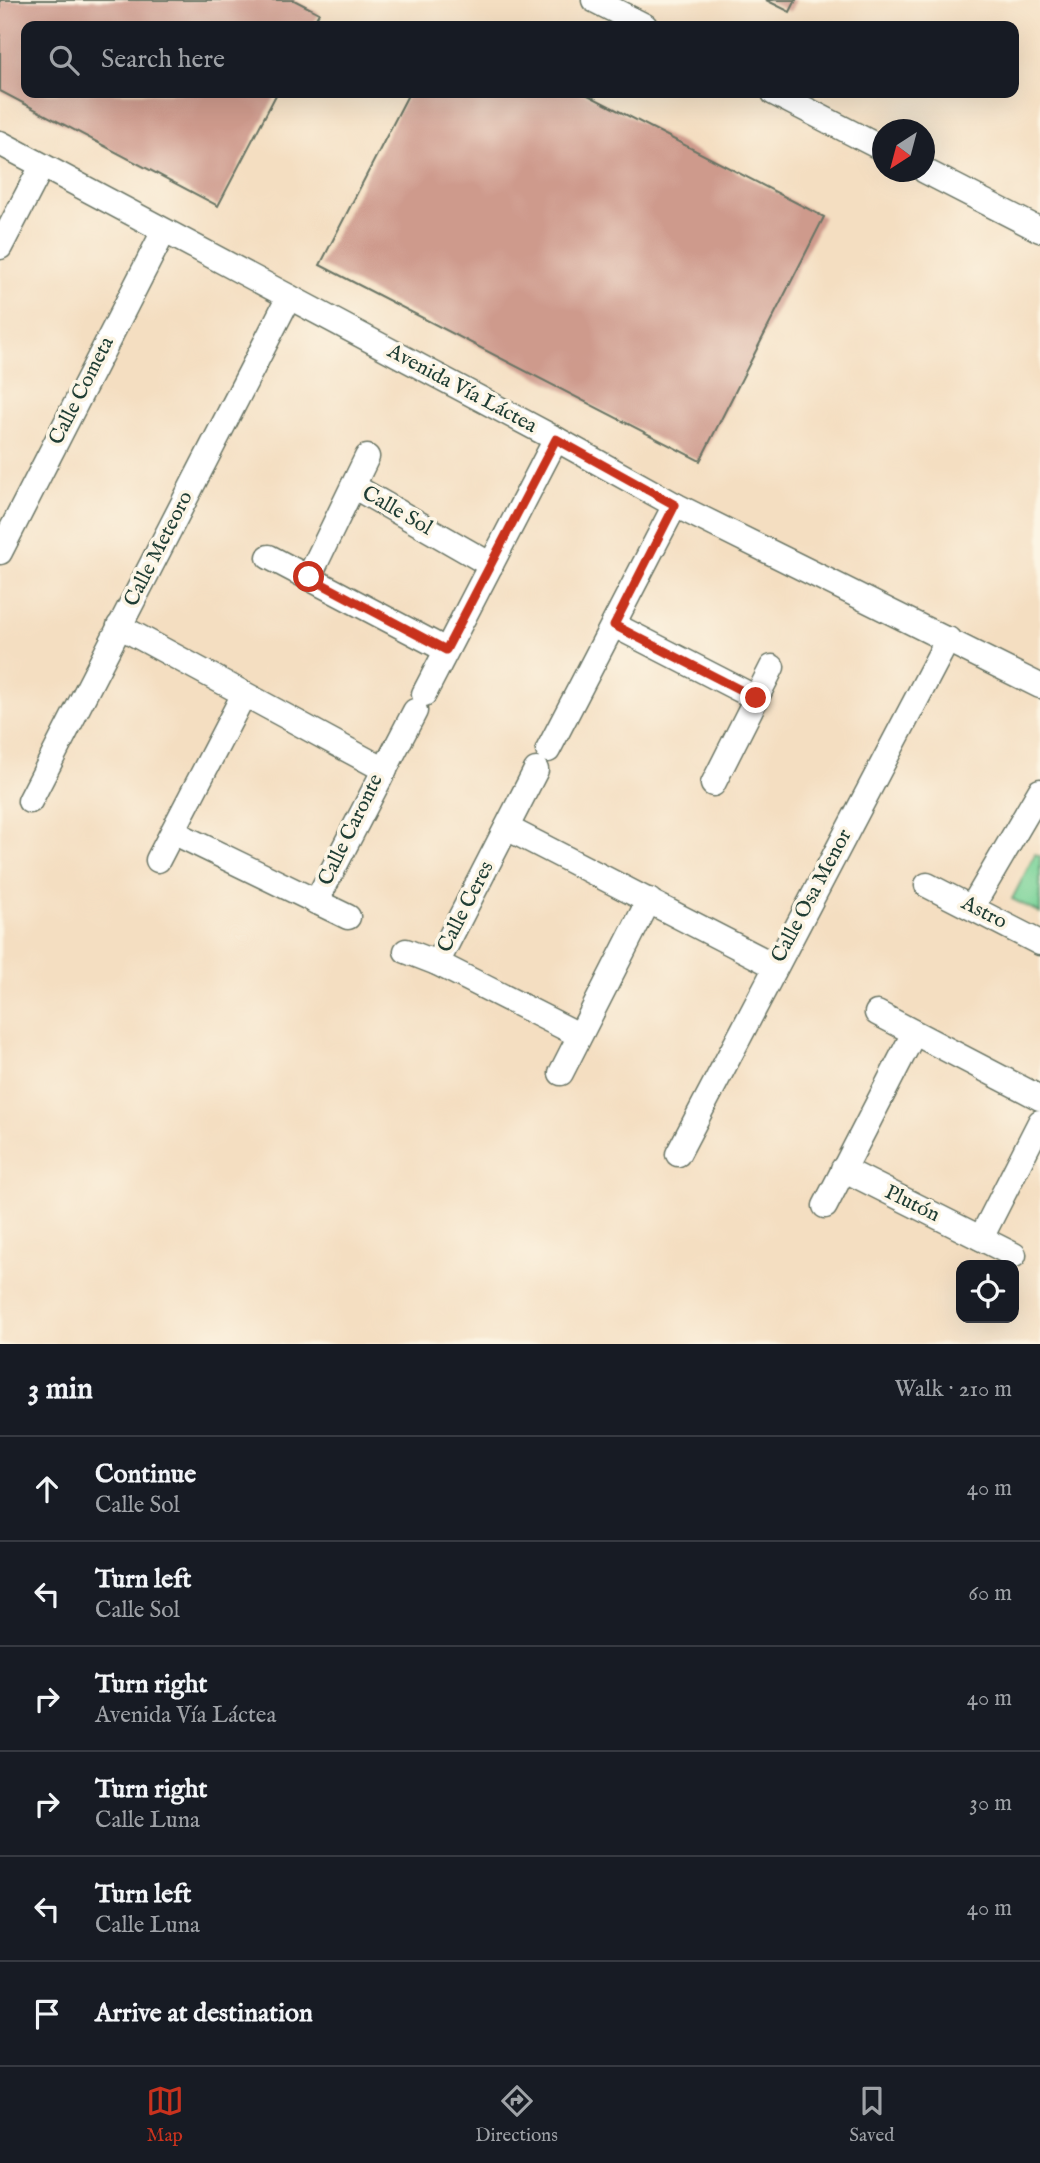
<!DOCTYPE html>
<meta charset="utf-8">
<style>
:root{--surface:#171b24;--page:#242831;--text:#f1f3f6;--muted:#9ea1a6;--line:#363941;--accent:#c8321e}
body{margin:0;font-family:"IM FELL English",serif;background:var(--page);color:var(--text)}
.controls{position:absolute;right:21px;bottom:21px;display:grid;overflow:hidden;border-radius:14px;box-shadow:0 7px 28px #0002}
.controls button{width:63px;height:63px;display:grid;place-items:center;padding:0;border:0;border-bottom:2px solid var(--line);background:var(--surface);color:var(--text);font:35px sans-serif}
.compass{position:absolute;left:872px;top:119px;width:63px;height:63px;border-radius:50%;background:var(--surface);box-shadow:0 7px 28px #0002;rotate:216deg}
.stop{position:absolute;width:21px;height:21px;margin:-16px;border:5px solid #c8321e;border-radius:50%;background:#fff}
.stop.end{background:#c8321e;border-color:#fff;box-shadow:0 2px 7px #0008}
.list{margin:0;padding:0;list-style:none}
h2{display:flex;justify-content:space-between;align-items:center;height:91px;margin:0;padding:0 28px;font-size:30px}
h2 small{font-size:23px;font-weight:400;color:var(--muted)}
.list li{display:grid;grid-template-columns:46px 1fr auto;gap:21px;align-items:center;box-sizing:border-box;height:105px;padding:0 28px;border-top:2px solid var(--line)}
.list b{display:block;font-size:26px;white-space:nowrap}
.list p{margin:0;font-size:23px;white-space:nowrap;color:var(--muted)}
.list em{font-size:23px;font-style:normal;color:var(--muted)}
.icon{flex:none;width:38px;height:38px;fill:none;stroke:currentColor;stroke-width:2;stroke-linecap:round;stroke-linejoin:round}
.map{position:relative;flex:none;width:1040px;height:1344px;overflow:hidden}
.search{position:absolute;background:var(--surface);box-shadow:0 7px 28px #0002;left:21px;right:21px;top:21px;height:77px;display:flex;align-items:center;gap:18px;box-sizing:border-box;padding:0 24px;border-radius:14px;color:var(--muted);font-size:26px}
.sheet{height:721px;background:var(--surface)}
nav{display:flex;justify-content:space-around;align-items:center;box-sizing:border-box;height:98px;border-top:2px solid var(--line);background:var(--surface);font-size:19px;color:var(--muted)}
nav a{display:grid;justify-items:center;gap:4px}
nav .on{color:var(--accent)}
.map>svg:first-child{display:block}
.green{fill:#7ad399;stroke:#4c8866;stroke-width:2}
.building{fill:#ce9a8c}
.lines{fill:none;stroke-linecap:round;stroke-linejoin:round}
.minor-casing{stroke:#6a7565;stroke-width:27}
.minor{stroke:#fff;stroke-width:24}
.route{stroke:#c8321e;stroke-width:9}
.labels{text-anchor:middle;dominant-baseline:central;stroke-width:7;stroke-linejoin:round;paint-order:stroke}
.street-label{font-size:21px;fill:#1f3d34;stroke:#fcf5e5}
</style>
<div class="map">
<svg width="1040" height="1344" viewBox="0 0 1040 1344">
<rect width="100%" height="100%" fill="#fcf5e5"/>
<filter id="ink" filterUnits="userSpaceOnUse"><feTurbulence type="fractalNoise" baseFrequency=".0143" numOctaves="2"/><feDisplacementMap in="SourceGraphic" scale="14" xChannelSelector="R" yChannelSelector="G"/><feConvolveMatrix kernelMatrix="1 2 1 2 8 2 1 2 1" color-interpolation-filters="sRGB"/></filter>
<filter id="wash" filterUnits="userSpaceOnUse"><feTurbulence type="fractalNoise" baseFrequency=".00686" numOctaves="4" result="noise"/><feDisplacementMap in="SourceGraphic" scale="28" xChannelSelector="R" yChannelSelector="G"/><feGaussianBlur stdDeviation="1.57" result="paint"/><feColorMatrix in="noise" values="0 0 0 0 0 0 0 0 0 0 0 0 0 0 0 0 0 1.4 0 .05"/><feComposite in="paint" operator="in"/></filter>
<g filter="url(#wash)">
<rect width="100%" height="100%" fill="#f4dec1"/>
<path class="green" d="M1035 854 1040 856V913L1012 899Z"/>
<g id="blocks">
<g class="building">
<path d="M0 0H294L319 13 312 26H26V93H277L218 206 0 91Z"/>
<path d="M766 0H796L790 12Z"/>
<path d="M409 93H584L824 217 700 461 320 265Z"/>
</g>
</g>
</g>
<g filter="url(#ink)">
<use href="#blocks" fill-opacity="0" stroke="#6a7565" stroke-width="2"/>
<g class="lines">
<g class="minor-casing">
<g id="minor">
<path d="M594 0 645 26"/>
<path d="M774 93 883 149"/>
<path d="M0 143 556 439 675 505 1040 686"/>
<path d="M925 171 1040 230"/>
<path d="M0 247 42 166"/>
<path d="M353 486 491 565"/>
<path d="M0 552 164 231"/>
<path d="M269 557 446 650"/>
<path d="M309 577 367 457"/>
<path d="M614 625 756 698"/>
<path d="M119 626 385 770"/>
<path d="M424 694 556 439"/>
<path d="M548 750 675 505"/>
<path d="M713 784 772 667"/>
<path d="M30 801 289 297"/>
<path d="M507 828 775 966"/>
<path d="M173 832 348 917"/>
<path d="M158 860 244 694"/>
<path d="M927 885 1040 943"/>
<path d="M316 902 415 711"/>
<path d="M972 907 1040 791"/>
<path d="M406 951 437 963 579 1035"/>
<path d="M437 963 536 770"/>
<path d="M877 1013 1040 1098"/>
<path d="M561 1073 649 900"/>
<path d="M678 1154 948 639"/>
<path d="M843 1169 1014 1255"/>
<path d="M825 1206 914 1033"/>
<path d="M981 1238 1040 1122"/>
</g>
</g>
<use href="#minor" class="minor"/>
</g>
</g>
<g class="lines" filter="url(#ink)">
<path class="route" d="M309 577 446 650 556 439 675 505 614 625 756 698"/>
</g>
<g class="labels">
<g class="street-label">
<text transform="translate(462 389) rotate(28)">Avenida Vía Láctea</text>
<text transform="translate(82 391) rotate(-63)">Calle Cometa</text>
<text transform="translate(397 511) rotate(30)">Calle Sol</text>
<text transform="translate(159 549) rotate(-63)">Calle Meteoro</text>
<text transform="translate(351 830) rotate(-64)">Calle Caronte</text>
<text transform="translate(812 896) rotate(-62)">Calle Osa Menor</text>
<text transform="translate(466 907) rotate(-63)">Calle Ceres</text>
<text transform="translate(984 913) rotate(27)">Astro</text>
<text transform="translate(912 1204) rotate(26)">Plutón</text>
</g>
</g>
</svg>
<div class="controls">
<button><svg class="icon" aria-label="locate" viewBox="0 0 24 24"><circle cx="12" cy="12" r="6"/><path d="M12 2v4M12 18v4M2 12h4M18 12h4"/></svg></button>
</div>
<svg class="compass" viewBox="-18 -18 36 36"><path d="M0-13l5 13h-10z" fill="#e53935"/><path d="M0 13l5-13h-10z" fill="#9ea1a6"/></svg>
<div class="stop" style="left:309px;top:577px"></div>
<div class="stop end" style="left:756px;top:698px"></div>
<div class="search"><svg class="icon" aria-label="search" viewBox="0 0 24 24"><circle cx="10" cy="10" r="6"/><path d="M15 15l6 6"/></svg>Search here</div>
</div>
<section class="sheet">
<h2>3 min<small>Walk · 210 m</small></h2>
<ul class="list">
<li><svg class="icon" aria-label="ahead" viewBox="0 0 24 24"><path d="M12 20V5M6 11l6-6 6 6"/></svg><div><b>Continue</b><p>Calle Sol</p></div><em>40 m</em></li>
<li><svg class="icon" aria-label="left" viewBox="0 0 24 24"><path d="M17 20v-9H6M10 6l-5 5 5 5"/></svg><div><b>Turn left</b><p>Calle Sol</p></div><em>60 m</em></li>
<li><svg class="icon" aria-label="right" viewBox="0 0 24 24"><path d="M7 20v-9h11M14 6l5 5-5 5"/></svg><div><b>Turn right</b><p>Avenida Vía Láctea</p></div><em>40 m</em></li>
<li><svg class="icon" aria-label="right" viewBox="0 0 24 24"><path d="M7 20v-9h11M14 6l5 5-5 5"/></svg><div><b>Turn right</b><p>Calle Luna</p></div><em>30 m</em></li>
<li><svg class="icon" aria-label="left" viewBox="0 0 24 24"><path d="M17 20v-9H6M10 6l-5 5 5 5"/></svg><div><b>Turn left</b><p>Calle Luna</p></div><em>40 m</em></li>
<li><svg class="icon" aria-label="arrive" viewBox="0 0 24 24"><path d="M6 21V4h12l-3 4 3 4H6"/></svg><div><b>Arrive at destination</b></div></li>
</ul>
</section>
<nav>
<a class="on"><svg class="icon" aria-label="map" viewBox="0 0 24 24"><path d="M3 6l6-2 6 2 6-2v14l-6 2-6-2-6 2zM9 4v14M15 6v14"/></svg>Map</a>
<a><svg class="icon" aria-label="directions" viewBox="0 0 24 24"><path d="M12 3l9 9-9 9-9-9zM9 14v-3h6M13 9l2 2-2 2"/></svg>Directions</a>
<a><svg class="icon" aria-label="saved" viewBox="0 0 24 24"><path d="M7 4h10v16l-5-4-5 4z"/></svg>Saved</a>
</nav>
